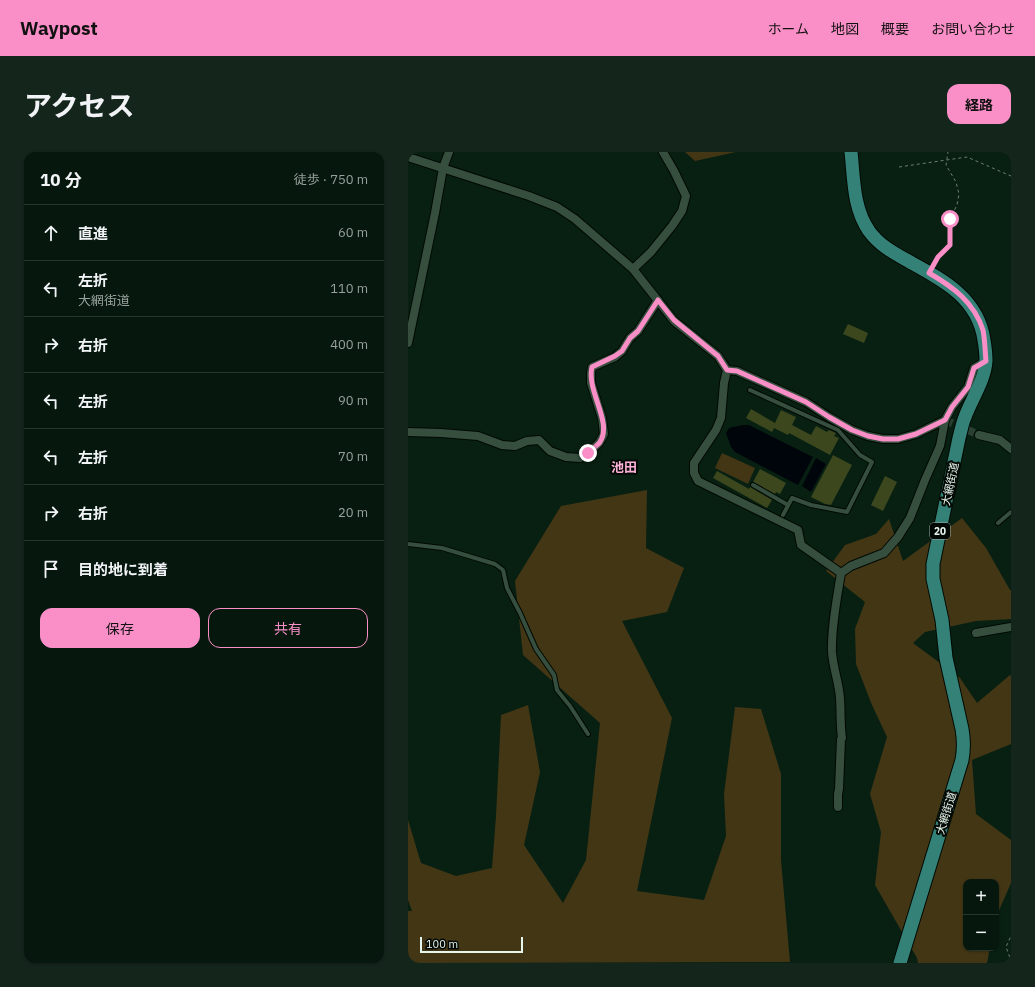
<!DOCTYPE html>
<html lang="ja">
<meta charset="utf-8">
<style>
:root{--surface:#06180e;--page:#14251c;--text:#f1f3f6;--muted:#98a09e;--line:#27372e;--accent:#fa8fc7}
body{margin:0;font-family:"IBM Plex Sans","Noto Sans JP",sans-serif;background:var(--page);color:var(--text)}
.controls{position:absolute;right:12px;bottom:12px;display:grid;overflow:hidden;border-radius:8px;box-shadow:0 1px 3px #0004}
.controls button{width:36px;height:36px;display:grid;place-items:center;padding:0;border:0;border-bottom:1px solid var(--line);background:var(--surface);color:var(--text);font:20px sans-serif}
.scale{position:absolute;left:12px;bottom:10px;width:103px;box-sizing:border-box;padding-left:4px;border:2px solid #e7f6ec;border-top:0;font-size:11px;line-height:14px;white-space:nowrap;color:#e7f6ec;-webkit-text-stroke:3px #020804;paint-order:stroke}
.stop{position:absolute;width:12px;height:12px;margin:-9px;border:3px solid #fa8fc7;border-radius:50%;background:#fff}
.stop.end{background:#fa8fc7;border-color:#fff;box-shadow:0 1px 4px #0008}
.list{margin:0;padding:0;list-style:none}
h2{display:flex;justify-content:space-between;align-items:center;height:52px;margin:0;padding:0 16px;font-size:17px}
h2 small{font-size:13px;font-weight:400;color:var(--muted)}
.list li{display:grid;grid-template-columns:26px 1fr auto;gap:12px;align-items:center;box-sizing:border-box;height:56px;padding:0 16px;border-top:1px solid var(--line)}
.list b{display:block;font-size:15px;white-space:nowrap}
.list p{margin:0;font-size:13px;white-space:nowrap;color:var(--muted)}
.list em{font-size:13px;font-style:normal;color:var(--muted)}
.actions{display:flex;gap:8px;padding:12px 16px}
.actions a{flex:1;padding:9px 0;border:1px solid var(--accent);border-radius:12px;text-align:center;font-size:14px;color:var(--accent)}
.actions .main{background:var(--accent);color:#111}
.icon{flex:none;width:22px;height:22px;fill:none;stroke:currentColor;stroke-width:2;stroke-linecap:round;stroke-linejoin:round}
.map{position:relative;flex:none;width:603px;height:811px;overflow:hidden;border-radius:12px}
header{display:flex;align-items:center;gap:24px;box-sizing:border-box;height:56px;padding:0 20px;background:var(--accent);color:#111}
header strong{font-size:19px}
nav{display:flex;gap:22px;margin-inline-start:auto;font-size:14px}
.intro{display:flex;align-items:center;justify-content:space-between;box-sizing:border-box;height:96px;padding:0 24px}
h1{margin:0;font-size:28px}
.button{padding:10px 18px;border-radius:12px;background:var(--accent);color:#111;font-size:14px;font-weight:700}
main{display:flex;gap:24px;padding:0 24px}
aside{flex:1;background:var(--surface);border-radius:12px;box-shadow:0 1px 3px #0004}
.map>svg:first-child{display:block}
.green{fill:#433615}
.water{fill:#00050c}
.building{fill:#3c471d}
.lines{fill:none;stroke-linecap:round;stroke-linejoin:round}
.minor-tunnel{stroke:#294033;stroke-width:8;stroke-dasharray:8 4;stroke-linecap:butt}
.service-casing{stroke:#000902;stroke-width:6}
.minor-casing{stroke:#000902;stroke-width:10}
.primary-casing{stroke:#000902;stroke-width:15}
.path{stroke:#6b7f73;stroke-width:1;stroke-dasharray:3 3;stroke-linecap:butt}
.service{stroke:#354e3e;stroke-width:4}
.minor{stroke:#354e3e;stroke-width:8}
.primary{stroke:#348177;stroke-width:13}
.route{stroke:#fa8fc7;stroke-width:5}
.labels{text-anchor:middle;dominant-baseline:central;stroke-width:4;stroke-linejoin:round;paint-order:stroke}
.shield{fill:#020804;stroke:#a2afa6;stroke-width:1}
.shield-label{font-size:10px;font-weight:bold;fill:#e7f6ec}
.street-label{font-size:11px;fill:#e7f6ec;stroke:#020804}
.quarter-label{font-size:13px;font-weight:bold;fill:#fcb0d6;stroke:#020804}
</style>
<header>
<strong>Waypost</strong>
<nav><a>ホーム</a><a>地図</a><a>概要</a><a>お問い合わせ</a></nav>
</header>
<div class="intro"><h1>アクセス</h1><a class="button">経路</a></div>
<main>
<aside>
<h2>10 分<small>徒歩 · 750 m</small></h2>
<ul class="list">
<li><svg class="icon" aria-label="ahead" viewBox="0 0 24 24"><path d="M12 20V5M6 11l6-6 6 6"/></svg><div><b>直進</b></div><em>60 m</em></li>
<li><svg class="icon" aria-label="left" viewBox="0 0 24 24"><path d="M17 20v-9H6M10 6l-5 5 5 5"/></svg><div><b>左折</b><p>大網街道</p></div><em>110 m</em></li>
<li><svg class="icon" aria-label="right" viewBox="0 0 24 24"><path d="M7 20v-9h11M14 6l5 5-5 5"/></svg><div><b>右折</b></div><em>400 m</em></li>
<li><svg class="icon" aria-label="left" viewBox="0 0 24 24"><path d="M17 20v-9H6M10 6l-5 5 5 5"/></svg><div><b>左折</b></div><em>90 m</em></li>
<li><svg class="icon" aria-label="left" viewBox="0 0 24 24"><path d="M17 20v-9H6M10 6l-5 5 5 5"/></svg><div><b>左折</b></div><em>70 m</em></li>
<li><svg class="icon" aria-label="right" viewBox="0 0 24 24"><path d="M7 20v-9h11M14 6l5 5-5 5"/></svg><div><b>右折</b></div><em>20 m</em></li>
<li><svg class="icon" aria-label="arrive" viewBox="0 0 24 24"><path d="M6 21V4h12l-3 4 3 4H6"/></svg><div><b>目的地に到着</b></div></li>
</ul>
<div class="actions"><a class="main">保存</a><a>共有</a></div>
</aside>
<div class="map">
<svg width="603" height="811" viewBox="0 0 603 811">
<rect width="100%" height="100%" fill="#082012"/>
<g class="green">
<path d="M277 0H328L287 9Z"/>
<path d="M314 301 347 316 340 332 307 316Z"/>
<path d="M239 338 238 396 276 416 259 460 214 469 264 566 229 739 296 748 318 684 316 642 327 555 353 557 373 622V708L382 810 0 811V759H4L0 748V668L13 711 48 724 84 716 88 664 93 563 120 553 132 620 116 693 155 751 178 708 192 571 115 503 107 429 153 354Z"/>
<path d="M554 366 578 396 602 438H603V467L568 469 517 480 505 491 552 526 569 551 602 523 603 524V592L564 608 568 662 603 688V731L589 763 588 768V730H558V796H582L579 811H510L509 806 467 733 473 680 462 642 479 585 464 553 448 512 447 477 457 450 418 419 437 393 468 382 481 367 495 409Z"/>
</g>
<g class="water">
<path d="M335 273H341L405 305 390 333 327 300 323 295 318 281 321 276Z"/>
<path d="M408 306 418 312 403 340 394 334Z"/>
</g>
<g class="building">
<path d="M440 172 460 181 456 191 435 182Z"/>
<path d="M343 257 367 271 373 258 388 265 384 273 403 283 408 274 419 280 421 278 428 281 426 284 431 286 422 303 381 281 380 283 366 276 364 280 338 266Z"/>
<path d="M425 303 444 313 423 353 417 352 403 345Z"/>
<path d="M352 317 378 331 372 342 368 340 367 342 345 330Z"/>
<path d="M309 319 341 337 342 335 364 348 359 356 305 326Z"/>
<path d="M477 324 489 330 475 359 463 353Z"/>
</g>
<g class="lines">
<path class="minor-tunnel" d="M537 268 571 283"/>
<g class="service-casing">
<g id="service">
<path d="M342 238 430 278 452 303 464 310 439 360 403 353 384 346 375 363"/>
<path d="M345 333 380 353"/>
<path d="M590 371 603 360"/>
<path d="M0 392 34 396 87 412 95 418 99 436 112 461 128 497 146 523 149 538 162 554 180 582"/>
</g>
</g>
<g class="minor-casing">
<g id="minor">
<path d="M0 5 121 44 149 55 167 67 225 117 266 169 310 204 319 218 316 231 313 266 308 278 286 311V321L290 329 390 378 393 393 433 421"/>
<path d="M225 117 243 100 264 74 274 59 278 44 266 19 255 0"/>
<path d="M0 191 27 61 35 16 41 0"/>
<path d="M319 218 329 219 398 250 421 265 444 278 460 284 475 287H490L508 282 537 268"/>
<path d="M0 280 33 281 70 284 94 293 107 294 119 289 131 288 142 299 158 305 172 306 180 301 191 291 196 282 194 266 183 231V221L184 215 207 205 214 199 222 186 230 179 250 148"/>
<path d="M571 283 592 288 603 297"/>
<path d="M568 481 603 475"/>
<path d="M430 655V642L431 637 433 587 434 586C432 573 433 559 432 546 431 531 425 516 424 500 423 475 429 446 433 421L443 414 476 401 490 385 502 366 517 328 532 294 537 268 544 255 560 235 566 216 578 209"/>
</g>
</g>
<g class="primary-casing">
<path id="primary" d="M443 0C446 27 445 56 461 79 472 94 486 101 502 110 535 128 570 146 576 188 577 194 578 202 578 209 577 228 563 248 557 265 554 272 553 279 551 286L525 412V427L534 468 538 506 554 577C556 588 556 597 554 608L492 811"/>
</g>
<g class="path">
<path d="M491 15 559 5 603 24"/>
<path d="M527 111 530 105 542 93V67L549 53 551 42 548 30 538 13 540 0"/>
<path d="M603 811 602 806 598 795 603 784"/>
</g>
<use href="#service" class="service"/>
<use href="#minor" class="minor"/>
<use href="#primary" class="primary"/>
</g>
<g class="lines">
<path class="route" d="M180 301C184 297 189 294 192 290 205 270 178 239 184 215L207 204 214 199 222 186 230 179 250 148 266 168 310 204 319 218 329 219 398 250 421 265 444 278 460 284 475 287H490L508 282 537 268 544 255 560 235 566 216 578 209C577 199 577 188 575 178 566 150 545 135 521 121L530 105 542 93V67"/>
</g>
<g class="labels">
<rect class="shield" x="522" y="371" width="20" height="16" rx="3"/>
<g class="shield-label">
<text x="532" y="379">20</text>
</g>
<g class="street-label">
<text transform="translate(542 332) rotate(-78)">大網街道</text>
<text transform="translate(538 661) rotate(-73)">大網街道</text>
</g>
<g class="quarter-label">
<text x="216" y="315">池田</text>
</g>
</g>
</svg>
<div class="controls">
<button>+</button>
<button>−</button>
</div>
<div class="scale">100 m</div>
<div class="stop" style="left:542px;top:67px"></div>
<div class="stop end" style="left:180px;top:301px"></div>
</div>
</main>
